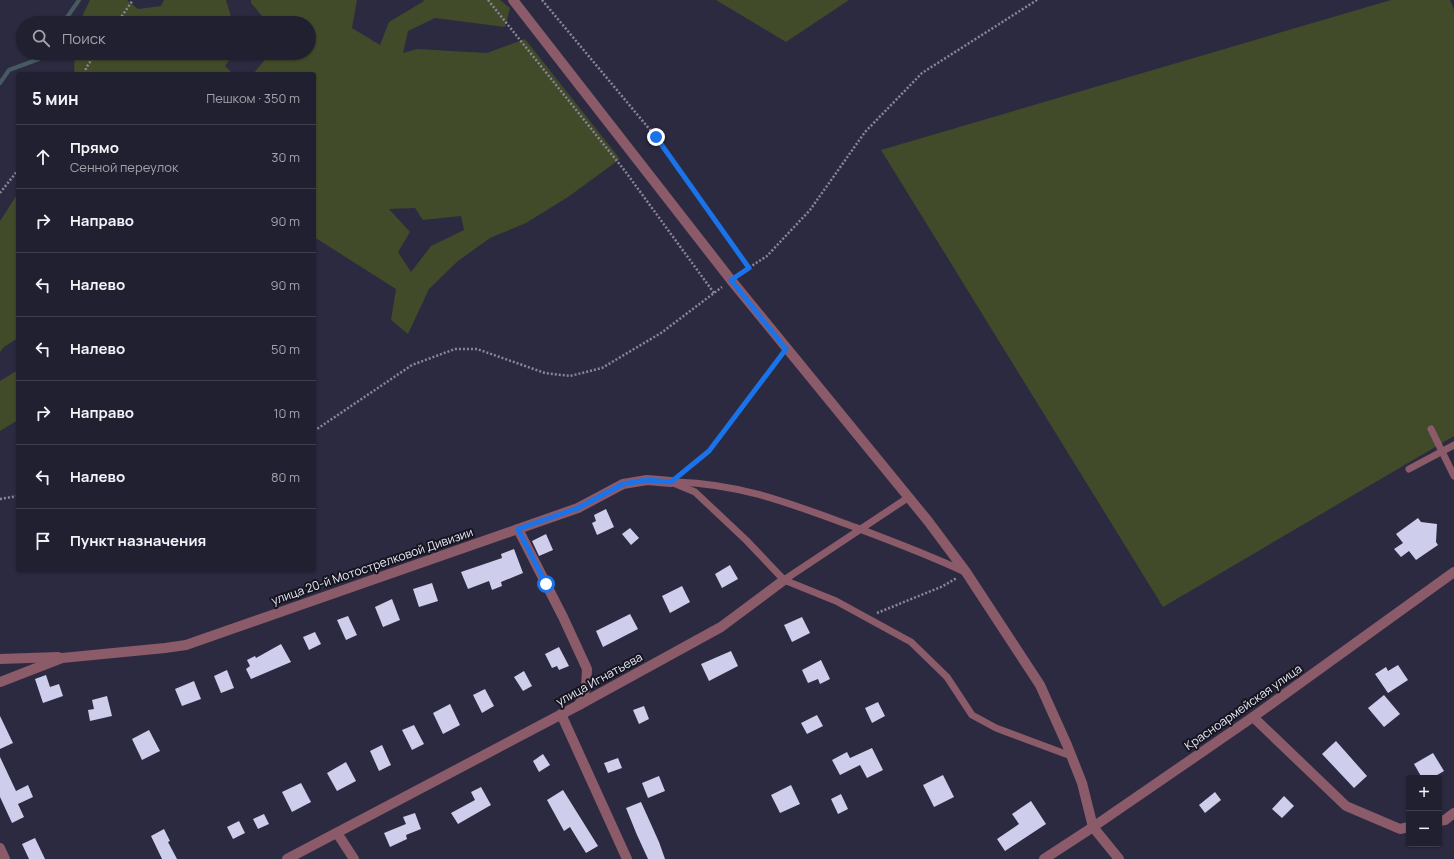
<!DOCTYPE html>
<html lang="ru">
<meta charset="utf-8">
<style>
:root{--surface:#212031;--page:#292839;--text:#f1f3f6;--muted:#a2a3ab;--line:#3e3e4d}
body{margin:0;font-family:Manrope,sans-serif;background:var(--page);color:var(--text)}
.controls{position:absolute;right:12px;bottom:12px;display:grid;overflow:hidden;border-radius:4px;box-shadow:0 1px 3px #0004}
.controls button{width:36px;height:36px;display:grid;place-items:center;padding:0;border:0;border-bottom:1px solid var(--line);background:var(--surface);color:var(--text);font:20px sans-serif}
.stop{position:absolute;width:12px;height:12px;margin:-9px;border:3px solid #1a73e8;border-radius:50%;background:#fff}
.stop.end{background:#1a73e8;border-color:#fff;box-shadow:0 1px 4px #0008}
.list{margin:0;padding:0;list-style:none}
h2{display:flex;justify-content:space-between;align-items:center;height:52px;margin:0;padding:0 16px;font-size:17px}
h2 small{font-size:13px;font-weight:400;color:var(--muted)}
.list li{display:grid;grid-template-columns:26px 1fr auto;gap:12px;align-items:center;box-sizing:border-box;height:64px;padding:0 16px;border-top:1px solid var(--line)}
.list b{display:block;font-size:15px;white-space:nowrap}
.list p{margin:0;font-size:13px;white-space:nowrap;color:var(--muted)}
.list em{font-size:13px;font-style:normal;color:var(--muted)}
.icon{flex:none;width:22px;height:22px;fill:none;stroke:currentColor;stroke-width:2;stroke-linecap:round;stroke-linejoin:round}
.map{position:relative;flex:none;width:1454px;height:859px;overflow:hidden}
.search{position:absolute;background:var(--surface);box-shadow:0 1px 3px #0004;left:16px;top:16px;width:300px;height:44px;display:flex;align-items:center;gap:10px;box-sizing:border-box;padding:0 14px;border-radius:22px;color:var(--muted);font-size:15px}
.panel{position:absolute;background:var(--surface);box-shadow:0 1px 3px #0004;left:16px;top:72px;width:300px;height:500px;border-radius:4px}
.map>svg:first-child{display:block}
.green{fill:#414a29;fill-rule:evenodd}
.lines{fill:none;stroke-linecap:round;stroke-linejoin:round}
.stream{stroke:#475a62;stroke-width:4}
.building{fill:#cecdeb}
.path{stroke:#88879a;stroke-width:2.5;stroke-dasharray:2 2;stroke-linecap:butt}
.service{stroke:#8b5b69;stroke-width:7}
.minor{stroke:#8b5b69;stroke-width:10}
.tertiary{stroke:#8b5b69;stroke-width:10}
.route{stroke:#1a73e8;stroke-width:5}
.labels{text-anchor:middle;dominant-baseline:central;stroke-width:4;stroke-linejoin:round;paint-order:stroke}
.street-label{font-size:12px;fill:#e7e7f6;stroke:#15141f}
</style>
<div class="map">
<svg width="1454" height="859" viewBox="0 0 1454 859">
<rect width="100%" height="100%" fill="#2c2a41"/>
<g class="green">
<path d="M90 0H127L138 9 161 6 164 0H226L233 23H79Z"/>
<path d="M251 0H357L352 28 380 45 389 22 424 1 423 0H500L510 8 505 27 435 18 408 31 403 53 417 49 487 53 525 39 620 159 568 197 526 223 490 238 458 261 429 289 408 334 391 320 396 289 314 237V74H253L267 57 250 54 249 53H309V23H264L266 21 251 3ZM415 208 423 220 461 216 464 230 431 246 411 272 398 252 410 232 389 209Z"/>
<path d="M716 0H849L786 42Z"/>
<path d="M1391 0H1450L1454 10V436L1163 607 881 150Z"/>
<path d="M75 53H234L225 66 233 74H76L74 70Z"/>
<path d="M18 193V338L4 347 0 352V221Z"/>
<path d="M18 370V420L0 431V381Z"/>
</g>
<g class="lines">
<g class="stream">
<path d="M63 23 79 0"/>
<path d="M0 83 9 70 39 59 43 53"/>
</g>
</g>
<g class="building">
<path d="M606 509 614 527 597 535 592 523 596 521 594 515Z"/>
<path d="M1418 518 1421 522 1437 524 1436 542 1438 545 1416 560 1409 551 1401 557 1394 549 1403 543 1396 534Z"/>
<path d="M630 528 639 538 631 545 622 534Z"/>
<path d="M546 534 553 550 539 556 532 541Z"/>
<path d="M514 549 523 573 501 582 502 586 492 590 489 581 468 589 461 572 502 558 501 554Z"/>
<path d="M730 565 738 579 722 588 715 574Z"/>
<path d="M432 583 438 601 419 607 413 589Z"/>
<path d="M682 586 690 602 670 613 662 596Z"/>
<path d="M392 599 400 620 383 627 375 607Z"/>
<path d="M630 614 638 629 603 647 596 631Z"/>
<path d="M348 616 357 635 346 640 337 620Z"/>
<path d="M802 617 810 633 792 642 784 625Z"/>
<path d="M315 632 321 644 309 650 303 637Z"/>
<path d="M281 644 291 662 251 679 246 669 250 666 247 660 255 656 256 658Z"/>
<path d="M559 647 569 666 559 670 557 666 552 668 545 654Z"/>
<path d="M731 651 738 666 709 681 701 664Z"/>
<path d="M821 660 830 679 820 684 818 679 808 683 802 670Z"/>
<path d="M1398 665 1408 680 1388 693 1375 674 1386 667 1388 671Z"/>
<path d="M227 670 234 688 221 693 214 676Z"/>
<path d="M524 671 532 686 523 691 514 677Z"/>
<path d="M46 675 50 687 59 684 63 696 43 703 35 679Z"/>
<path d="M194 681 201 699 182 706 175 689Z"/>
<path d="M485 689 494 706 482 713 473 695Z"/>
<path d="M1384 695 1400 714 1384 727 1368 708Z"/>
<path d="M107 696 112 716 90 721 88 710 94 709 92 700Z"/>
<path d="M878 702 885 716 872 723 865 708Z"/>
<path d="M450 704 460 725 443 734 433 713Z"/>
<path d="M644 706 649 719 639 724 633 710Z"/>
<path d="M817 715 823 726 807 734 801 723Z"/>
<path d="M0 716 13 743 0 749Z"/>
<path d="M414 725 424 744 412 750 402 730Z"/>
<path d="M149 730 160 751 142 760 132 739Z"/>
<path d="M1336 741 1367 776 1354 788 1322 754Z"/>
<path d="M382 745 391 765 379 771 370 751Z"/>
<path d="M872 748 883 770 867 778 860 765 840 775 832 760 847 752 850 758Z"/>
<path d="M1433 753 1444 771 1432 778H1422L1414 764Z"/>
<path d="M543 754 550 765 539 772 533 761Z"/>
<path d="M0 757 16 791 28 785 33 797 18 804 24 817 12 823 0 797Z"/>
<path d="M618 758 622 768 608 773 604 763Z"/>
<path d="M346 762 356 781 337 791 327 773Z"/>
<path d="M943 775 954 797 934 807 923 785Z"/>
<path d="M659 776 665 791 648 798 642 783Z"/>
<path d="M301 783 311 802 292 812 282 792Z"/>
<path d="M791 785 800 804 780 813 771 795Z"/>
<path d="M481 787 491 805 458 824 451 813 475 800 471 792Z"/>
<path d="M563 790 598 846 586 853 570 827 564 831 547 800Z"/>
<path d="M1215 792 1221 800 1205 813 1199 805Z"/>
<path d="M841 794 848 809 838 814 831 799Z"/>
<path d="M1284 796 1294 806 1282 818 1272 809Z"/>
<path d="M1031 801 1046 824 1005 851 997 839 1019 824 1012 814Z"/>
<path d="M641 802 659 842 665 859H648L637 835 626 808Z"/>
<path d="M415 813 421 829 406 835 407 839 390 847 384 833 406 824 403 817Z"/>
<path d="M264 814 269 824 258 829 253 819Z"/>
<path d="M239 821 245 833 233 839 227 827Z"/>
<path d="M164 829 170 841 168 842 177 859H162L151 836Z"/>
<path d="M35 838 45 859H29L22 844Z"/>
</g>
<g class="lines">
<g class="path">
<path d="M488 0 625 171 714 293"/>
<path d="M542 0 656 137 749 268"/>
<path d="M117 23 133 0"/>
<path d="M85 74 86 68 96 53"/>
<path d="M0 193 18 170"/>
<path d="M739 274 767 256 810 210 865 132 922 73 1037 0"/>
<path d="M314 431 412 365 455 349H477L545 373 570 376 602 368 661 333 722 287"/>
<path d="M683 472 709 451 781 356"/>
<path d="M0 499 18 496"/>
<path d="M877 613 941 587 957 578"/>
</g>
<g class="service">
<path d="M1431 429 1454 476"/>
<path d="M1409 469 1454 445"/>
<path d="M671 482 695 492 746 540 784 580 836 601 911 642 947 677 972 715 996 728 1071 756"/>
<path d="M676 482C741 484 789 503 849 525 889 540 927 554 965 572"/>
<path d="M784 580 909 497"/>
</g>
<g class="minor">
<path d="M518 529 563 617 587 669 586 688 579 705"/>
<path d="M0 659 58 657"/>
<path d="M0 682 62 658 165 648 186 645 578 508 623 484 647 480 671 482"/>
<path d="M561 714 627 859"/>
<path d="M1253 717 1346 806 1400 829 1409 827"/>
<path d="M1439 821 1445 820 1454 813"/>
<path d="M1093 827 1253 717 1454 572"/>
<path d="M337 833 354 859"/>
<path d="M0 848 5 859"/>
<path d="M287 859 579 705 721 627 784 580"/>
</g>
<g class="tertiary">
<path d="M513 0 731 280 928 521 966 572 1040 685 1067 745 1082 783 1093 827 1119 859"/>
<path d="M1044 859 1093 827"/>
</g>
</g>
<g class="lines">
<path class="route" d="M546 584 518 529 578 508 623 484 647 480 671 482 709 451 786 349 731 280 749 268 656 137"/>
</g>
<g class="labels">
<g class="street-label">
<text transform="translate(372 566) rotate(-19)">улица 20-й Мотострелковой Дивизии</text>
<text transform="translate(599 679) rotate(-29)">улица Игнатьева</text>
<text transform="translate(1243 707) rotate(-35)">Красноармейская улица</text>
</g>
</g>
</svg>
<div class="controls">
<button>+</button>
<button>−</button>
</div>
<div class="stop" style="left:546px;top:584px"></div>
<div class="stop end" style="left:656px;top:137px"></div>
<div class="search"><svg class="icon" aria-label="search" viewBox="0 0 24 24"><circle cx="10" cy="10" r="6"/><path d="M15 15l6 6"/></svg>Поиск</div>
<section class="panel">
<h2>5 мин<small>Пешком · 350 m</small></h2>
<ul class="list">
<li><svg class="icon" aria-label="ahead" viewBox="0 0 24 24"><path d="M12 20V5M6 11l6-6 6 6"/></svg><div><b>Прямо</b><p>Сенной переулок</p></div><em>30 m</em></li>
<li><svg class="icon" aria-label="right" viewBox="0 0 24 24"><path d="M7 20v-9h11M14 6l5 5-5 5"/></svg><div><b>Направо</b></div><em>90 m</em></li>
<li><svg class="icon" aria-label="left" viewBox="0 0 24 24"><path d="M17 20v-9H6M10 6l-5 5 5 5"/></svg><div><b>Налево</b></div><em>90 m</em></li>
<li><svg class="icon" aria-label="left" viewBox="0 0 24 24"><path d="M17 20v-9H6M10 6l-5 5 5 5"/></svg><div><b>Налево</b></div><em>50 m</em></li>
<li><svg class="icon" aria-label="right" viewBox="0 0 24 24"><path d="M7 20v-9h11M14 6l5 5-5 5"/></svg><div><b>Направо</b></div><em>10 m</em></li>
<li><svg class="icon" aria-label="left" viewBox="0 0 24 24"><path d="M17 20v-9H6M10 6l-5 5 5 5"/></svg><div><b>Налево</b></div><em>80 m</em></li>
<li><svg class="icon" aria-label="arrive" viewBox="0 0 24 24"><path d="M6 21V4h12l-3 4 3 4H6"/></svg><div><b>Пункт назначения</b></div></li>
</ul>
</section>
</div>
